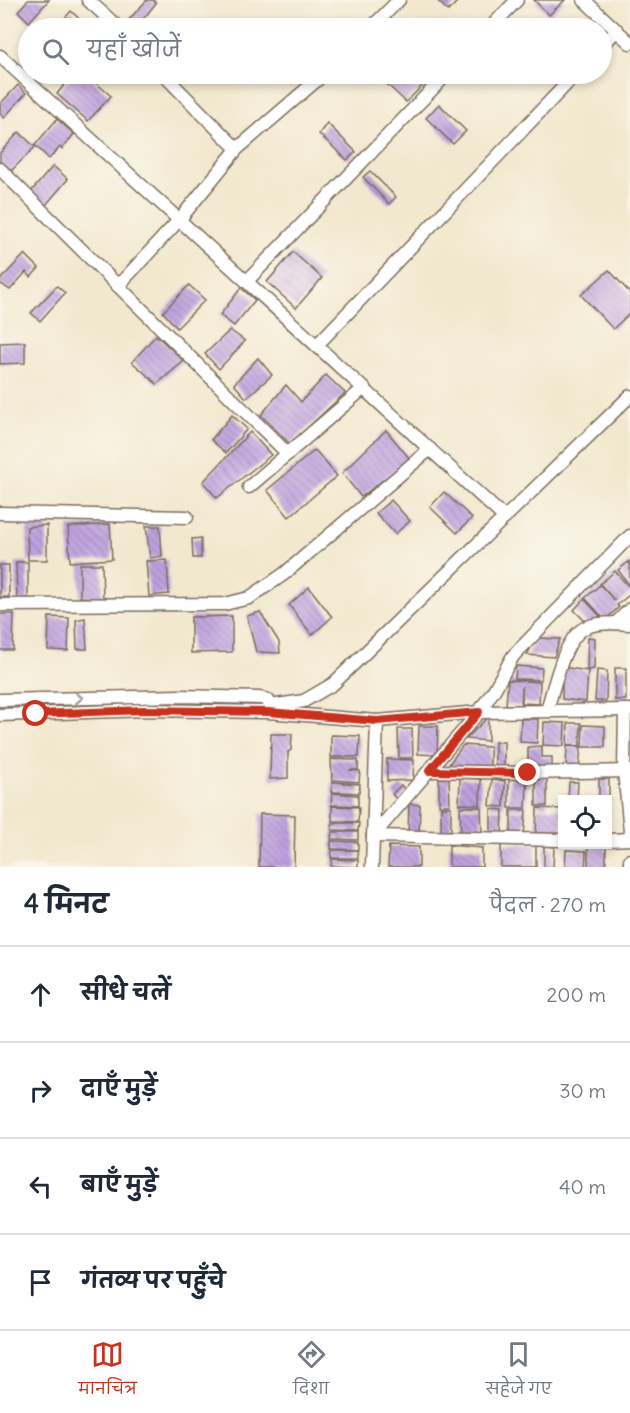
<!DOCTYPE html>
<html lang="hi">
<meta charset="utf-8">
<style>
:root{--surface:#fff;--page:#f6f6f7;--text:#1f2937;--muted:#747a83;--line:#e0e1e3;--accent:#c8321e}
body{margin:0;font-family:Delius,"Playpen Sans Deva",sans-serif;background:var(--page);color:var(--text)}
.controls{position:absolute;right:18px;bottom:18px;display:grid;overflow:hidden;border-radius:0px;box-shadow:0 3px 9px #0003}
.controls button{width:54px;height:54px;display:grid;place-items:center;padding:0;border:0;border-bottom:2px solid var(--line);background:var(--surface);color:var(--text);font:30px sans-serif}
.stop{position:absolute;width:18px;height:18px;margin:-14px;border:4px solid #c8321e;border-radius:50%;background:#fff}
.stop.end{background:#c8321e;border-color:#fff;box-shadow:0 2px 6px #0008}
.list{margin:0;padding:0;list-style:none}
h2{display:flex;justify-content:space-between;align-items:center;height:78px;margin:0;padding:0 24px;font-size:26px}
h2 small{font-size:20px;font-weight:400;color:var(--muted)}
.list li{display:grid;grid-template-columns:39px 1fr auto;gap:18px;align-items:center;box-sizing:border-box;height:96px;padding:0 24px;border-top:2px solid var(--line)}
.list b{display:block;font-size:22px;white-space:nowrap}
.list em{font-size:20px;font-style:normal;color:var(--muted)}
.icon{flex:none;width:33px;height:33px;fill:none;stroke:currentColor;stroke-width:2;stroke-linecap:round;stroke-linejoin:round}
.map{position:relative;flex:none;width:630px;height:867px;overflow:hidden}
.search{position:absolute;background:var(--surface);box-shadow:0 3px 9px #0003;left:18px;right:18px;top:18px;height:66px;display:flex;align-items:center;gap:15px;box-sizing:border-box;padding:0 21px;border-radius:33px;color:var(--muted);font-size:22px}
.sheet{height:462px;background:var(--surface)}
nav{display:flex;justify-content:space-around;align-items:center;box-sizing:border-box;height:84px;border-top:2px solid var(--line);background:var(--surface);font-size:16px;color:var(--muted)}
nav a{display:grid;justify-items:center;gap:3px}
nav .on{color:var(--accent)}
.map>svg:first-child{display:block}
.building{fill:url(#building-back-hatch)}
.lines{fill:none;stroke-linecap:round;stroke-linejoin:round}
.minor-casing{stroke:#7b6c5c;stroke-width:15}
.minor{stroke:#fff;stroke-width:12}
.oneway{stroke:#a79f9a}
.route{stroke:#c8321e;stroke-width:8}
</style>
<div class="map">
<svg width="630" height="867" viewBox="0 0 630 867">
<defs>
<pattern id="building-back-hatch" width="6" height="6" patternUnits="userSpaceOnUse" patternTransform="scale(1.5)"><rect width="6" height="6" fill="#bfa1df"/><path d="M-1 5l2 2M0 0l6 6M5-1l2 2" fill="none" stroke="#9c83b4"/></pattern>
</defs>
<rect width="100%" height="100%" fill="#fbf7ec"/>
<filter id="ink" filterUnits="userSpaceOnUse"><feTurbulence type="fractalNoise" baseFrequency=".0167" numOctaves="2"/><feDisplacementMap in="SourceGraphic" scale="12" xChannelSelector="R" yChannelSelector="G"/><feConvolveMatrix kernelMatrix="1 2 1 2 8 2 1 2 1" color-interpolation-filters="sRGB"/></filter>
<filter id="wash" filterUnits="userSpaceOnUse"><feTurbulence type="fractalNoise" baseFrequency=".008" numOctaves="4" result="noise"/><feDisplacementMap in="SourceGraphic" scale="24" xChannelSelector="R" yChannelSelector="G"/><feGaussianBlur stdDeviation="1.35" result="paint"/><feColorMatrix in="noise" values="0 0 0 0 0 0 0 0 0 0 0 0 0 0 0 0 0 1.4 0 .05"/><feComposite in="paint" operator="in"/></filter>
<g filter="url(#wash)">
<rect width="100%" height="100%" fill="#f2e8cf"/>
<g id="blocks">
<g class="building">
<path d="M28 0H49L29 22 18 11Z"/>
<path d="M147 0H153L156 3 136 28H128L124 25Z"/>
<path d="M437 0H459L448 11Z"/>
<path d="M534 0H565L549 15Z"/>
<path d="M71 11 89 28H56Z"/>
<path d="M73 74H86L111 96 88 121 57 94Z"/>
<path d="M376 74H427L431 77 406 102Z"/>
<path d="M18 85 26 93 4 118 0 114V104Z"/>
<path d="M439 104 466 131 453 144 426 118Z"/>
<path d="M57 119 74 134 62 149 60 147 49 159 35 145Z"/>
<path d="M327 123 356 152 347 160 319 134Z"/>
<path d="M19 132 35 147 9 173 0 165V153Z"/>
<path d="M53 166 68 179 45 206 30 193Z"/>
<path d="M370 171 396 197 389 204 363 177Z"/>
<path d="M293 252 322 278 296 308 267 282Z"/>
<path d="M25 254 39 268 31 277 26 272 10 290 0 283V280Z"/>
<path d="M609 270 630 293V313L613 329 581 295Z"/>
<path d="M189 285 205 300 177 328 163 312Z"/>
<path d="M57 286 65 293 40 321 31 313Z"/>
<path d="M241 288 255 300 234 326 220 315Z"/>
<path d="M230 330 245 341 219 369 205 354Z"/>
<path d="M156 335 184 361 157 384 132 362Z"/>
<path d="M25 342V363L0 364V343Z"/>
<path d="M258 358 272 375 246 398 234 384Z"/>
<path d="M326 375 345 393 290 444 261 415 286 385 301 402Z"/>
<path d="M232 415 247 429 226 453 211 440Z"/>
<path d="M386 430 410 459 361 497 342 473Z"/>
<path d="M250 432 271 455 217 498 203 482Z"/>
<path d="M315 450 337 476 289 517 267 490Z"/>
<path d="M444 492 472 518 457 533 430 507Z"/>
<path d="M391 500 410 521 395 534 376 513Z"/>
<path d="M110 524 112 559 70 562 68 527Z"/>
<path d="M47 525V560H28L27 527Z"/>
<path d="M146 526H160L162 556 150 558Z"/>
<path d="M201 538V558H193L192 539Z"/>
<path d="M167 560 169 594 149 596 146 561Z"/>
<path d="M630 561V586L618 570Z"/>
<path d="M16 562H28V602H17Z"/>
<path d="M80 564H102L103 599 80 597Z"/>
<rect x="0" y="565" width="9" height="32"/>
<path d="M615 571 630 588V594L617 605 619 607 605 620 585 598 600 585 615 601 600 584Z"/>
<path d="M309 587 332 617 312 635 289 605Z"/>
<path d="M584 599 600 616 590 626 574 610Z"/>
<path d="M260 612 279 642 280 653 256 652 247 616Z"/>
<path d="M0 614H14L13 650H0Z"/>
<path d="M232 616V652L191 653V617Z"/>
<path d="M49 617 69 618 68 651 48 650Z"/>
<path d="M85 618 87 649H77L76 620Z"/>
<path d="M588 637 595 638 594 669 587 670Z"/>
<path d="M536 638 560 639 554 657 527 655Z"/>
<path d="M516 666 542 668 541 680 515 679Z"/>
<path d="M562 667 588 671 586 702 562 699Z"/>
<rect x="615" y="668" width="11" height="32"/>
<path d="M597 670 607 671 606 701H595Z"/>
<path d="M508 680 540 682 539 704 522 703V686L521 706 506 705Z"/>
<path d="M488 717V741L466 739Z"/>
<path d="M521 719H538L537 743 520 742Z"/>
<path d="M544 722 565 723 564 746 543 745Z"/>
<path d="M568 723H581L580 746 567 745Z"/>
<path d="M583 725 605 726V747H582Z"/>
<path d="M419 726H438L437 755 418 754Z"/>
<path d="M398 729H412L413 758H399Z"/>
<path d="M271 734H292L291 750 288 752V778L270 779Z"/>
<path d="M331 735 360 736 359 757H331Z"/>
<rect x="495" y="742" width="9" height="26"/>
<path d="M463 745 490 747V769L447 767Z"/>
<path d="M542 746V757H552V769H528V747Z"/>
<path d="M567 746 581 747 579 769 566 768Z"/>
<path d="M331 759 358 760V770H349L360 771 359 782 332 780Z"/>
<path d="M387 759 414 760 413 780 387 781Z"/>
<rect x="536" y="777" width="11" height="29"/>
<path d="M439 778H449L450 805H439Z"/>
<path d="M460 778 481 779 480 805 459 804Z"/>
<path d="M509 778 527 781 526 808H509Z"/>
<path d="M492 779 505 781 504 807 490 806Z"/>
<rect x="599" y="779" width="10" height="21"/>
<path d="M332 782 360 784 359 793 331 792Z"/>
<path d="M569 782H578L577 800H568Z"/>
<path d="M401 785 407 792 398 801 392 794Z"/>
<path d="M332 793 358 795V806L331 805Z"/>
<path d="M409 804 420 805 419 834 408 835Z"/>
<path d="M332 806 359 807 358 822 332 821Z"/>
<rect x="441" y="807" width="10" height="25"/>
<path d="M460 807H481L482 836H461Z"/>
<path d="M537 808 562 809V834L536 833Z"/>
<path d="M491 809 503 810 502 836 491 835Z"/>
<path d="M511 810H526L524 837 511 836Z"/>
<path d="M260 814 295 815 294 867H259Z"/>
<path d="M332 823H359L358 831 332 830Z"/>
<path d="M332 832H358V840L331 839Z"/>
<path d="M331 841 358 842V850L331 849Z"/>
<rect x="501" y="844" width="35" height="23"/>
<path d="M449 845 482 848V867H449Z"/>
<path d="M389 846 419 847V867H388Z"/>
<path d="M544 846 554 847 553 867H544Z"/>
<rect x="588" y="847" width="18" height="20"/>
<path d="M332 850H357L358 858H331Z"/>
<path d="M566 850 586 851 585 867H565Z"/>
<path d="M332 859 358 860V867L331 866Z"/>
</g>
</g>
</g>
<g filter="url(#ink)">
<use href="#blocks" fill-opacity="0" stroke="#7b6c5c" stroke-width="1.5"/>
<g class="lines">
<g class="minor-casing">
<g id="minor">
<path d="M88 0 119 28"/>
<path d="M584 0 630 43"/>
<path d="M371 28 399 0"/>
<path d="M490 28 517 0"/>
<path d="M602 46 617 30"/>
<path d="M0 56 505 518"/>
<path d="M163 74 237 149"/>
<path d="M0 169 288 454"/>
<path d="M247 281 447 74"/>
<path d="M118 286 180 219 237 149 324 74"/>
<path d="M317 345 576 74"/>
<path d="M249 487 364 388"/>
<path d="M0 513 187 517"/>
<path d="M0 605 225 604 249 598 284 574 430 449"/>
<path d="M616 623 630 609"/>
<path d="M0 700 180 696 260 698 268 700 270 706 268 711"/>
<path d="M270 706 304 701 333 684 630 396"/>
<path d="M547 710C554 688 564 635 587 627 599 622 617 623 630 624"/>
<path d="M625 710 624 771 630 831"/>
<path d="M0 715 146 710 268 712 377 721 479 712 630 710"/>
<path d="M429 771 528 773 630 771"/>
<path d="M373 836 479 712 494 690 513 656 630 536"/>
<path d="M373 836 562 840"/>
<path d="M608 840 630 839"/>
<path d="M372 867 377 721"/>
<path d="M630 867V860"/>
</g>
</g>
<use href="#minor" class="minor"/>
</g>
<defs><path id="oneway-chevron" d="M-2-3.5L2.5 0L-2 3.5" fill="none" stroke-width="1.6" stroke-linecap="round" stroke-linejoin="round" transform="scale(1.5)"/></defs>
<use class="oneway" href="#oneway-chevron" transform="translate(79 698) rotate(-1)"/>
</g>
<g class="lines" filter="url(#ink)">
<path class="route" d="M36 714 146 710 268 712 377 721 479 712 429 771 528 773"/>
</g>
</svg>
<div class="controls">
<button><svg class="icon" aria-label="locate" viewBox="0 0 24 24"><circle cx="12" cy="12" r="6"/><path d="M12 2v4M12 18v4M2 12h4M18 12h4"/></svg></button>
</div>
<div class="stop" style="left:36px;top:714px"></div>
<div class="stop end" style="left:528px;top:773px"></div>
<div class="search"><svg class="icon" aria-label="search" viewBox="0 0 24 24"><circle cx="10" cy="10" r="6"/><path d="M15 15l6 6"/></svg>यहाँ खोजें</div>
</div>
<section class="sheet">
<h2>4 मिनट<small>पैदल · 270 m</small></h2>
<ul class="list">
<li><svg class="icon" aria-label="ahead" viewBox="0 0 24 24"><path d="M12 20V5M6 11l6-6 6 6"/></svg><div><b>सीधे चलें</b></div><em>200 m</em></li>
<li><svg class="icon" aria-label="right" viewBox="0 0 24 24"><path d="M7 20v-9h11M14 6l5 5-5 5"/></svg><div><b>दाएँ मुड़ें</b></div><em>30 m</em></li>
<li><svg class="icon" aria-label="left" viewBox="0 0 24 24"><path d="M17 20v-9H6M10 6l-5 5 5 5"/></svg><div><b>बाएँ मुड़ें</b></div><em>40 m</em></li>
<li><svg class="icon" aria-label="arrive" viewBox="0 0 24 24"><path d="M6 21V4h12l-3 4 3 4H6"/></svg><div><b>गंतव्य पर पहुँचे</b></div></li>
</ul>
</section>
<nav>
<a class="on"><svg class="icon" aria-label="map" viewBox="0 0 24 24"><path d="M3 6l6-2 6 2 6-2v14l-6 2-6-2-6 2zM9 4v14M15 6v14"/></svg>मानचित्र</a>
<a><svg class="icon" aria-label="directions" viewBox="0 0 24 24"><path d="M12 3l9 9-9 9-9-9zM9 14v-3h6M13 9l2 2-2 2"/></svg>दिशा</a>
<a><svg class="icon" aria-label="saved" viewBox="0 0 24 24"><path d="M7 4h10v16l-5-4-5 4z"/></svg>सहेजे गए</a>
</nav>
